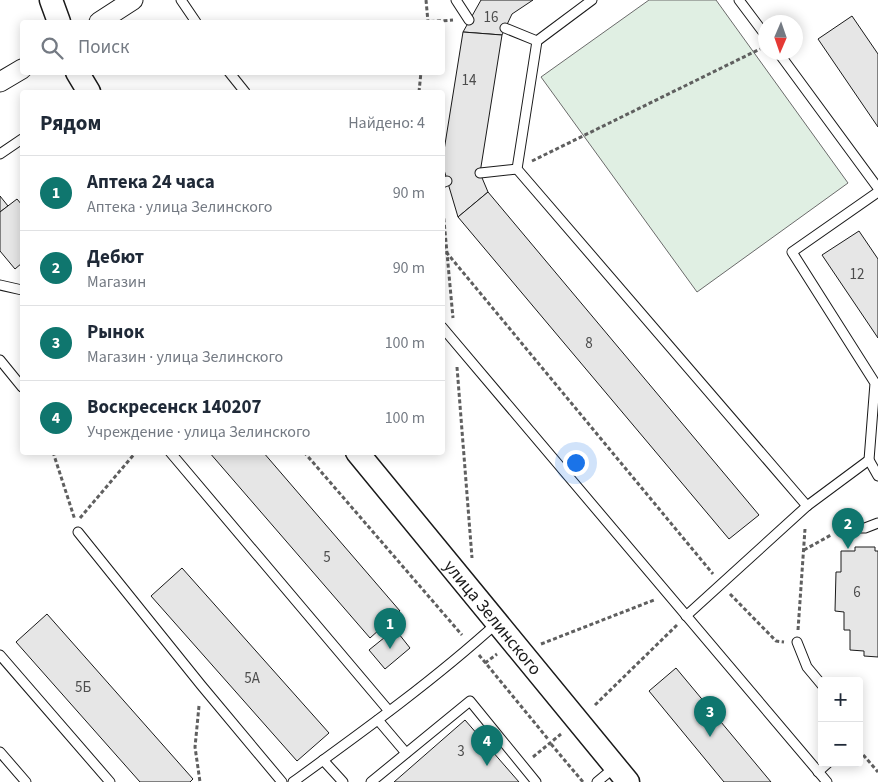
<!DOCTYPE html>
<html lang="ru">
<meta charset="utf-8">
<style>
:root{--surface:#fff;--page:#f6f6f7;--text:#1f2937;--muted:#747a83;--line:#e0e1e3;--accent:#0f766e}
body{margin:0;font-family:"Source Sans 3",sans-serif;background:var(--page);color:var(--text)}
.controls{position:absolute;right:15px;bottom:15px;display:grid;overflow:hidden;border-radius:5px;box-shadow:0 2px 12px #0003}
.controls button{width:45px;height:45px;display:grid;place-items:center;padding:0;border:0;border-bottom:1px solid var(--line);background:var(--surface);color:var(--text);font:25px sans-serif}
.compass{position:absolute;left:758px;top:15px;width:45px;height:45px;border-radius:50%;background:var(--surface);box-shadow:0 2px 12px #0003;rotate:182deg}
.you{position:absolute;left:575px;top:462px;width:18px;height:18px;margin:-12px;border:4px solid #fff;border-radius:50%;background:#1a73e8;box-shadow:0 0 0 8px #1a73e833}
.badge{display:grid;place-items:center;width:32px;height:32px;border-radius:50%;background:var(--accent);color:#fff;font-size:16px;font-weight:700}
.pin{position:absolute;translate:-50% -41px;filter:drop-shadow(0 1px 2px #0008)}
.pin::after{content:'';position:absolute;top:26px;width:18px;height:15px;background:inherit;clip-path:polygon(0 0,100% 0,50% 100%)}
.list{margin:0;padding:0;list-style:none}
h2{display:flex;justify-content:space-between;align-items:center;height:65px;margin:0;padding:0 20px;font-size:21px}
h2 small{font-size:16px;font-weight:400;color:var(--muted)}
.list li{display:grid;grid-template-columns:32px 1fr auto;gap:15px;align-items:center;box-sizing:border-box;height:75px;padding:0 20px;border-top:1px solid var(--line)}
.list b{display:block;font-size:19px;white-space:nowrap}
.list p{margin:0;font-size:16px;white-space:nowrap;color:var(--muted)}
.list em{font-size:16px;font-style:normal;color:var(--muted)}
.icon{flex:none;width:28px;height:28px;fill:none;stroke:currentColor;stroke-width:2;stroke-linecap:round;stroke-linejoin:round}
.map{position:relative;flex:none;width:878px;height:782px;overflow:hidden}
.search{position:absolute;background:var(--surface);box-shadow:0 2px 12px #0003;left:20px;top:20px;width:425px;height:55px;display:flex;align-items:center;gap:12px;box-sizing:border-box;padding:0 18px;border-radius:5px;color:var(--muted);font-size:19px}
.panel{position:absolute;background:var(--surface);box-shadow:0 2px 12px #0003;left:20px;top:90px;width:425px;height:365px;border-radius:5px}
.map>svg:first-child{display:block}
.green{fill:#e0efe3;stroke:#6a6a6a}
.building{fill:#e6e6e6;stroke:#1a1a1a}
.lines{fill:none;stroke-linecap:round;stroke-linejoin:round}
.service-casing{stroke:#1a1a1a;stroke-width:11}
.minor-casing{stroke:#1a1a1a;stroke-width:21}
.tertiary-casing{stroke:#1a1a1a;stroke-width:25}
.path{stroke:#5f5f5f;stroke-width:3;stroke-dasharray:4 2.5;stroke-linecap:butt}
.service{stroke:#fff;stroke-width:9}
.minor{stroke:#fff;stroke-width:19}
.tertiary{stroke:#fff;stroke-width:22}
.labels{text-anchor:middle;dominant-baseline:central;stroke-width:4;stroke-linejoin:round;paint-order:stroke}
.number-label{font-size:15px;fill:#4d4d4d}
.street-label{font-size:18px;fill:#1a1a1a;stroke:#fff}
</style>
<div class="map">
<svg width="878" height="782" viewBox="0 0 878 782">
<rect width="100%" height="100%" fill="#fff"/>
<path class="green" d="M649 0H716L848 183 697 292 541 77Z"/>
<g class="building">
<path d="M481 0H533L512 14 502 35 463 32Z"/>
<path d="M852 16 878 54V127L818 39Z"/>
<path d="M463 32 502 35 480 173 488 192 458 217 442 163Z"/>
<path d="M488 192 759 515 729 539 458 217Z"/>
<path d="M0 196 8 206 0 212Z"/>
<path d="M17 199 22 205V263L15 269 0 251V212Z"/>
<path d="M859 231 878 259V338L822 255Z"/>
<path d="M209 452H263L400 611 370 638Z"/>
<path d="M855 547H875V551H878V657L864 656V651L850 650V630H844V612L835 611 836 572H841V551H855Z"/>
<path d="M182 568 329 733 297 761 151 596Z"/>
<path d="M47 614 193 779 190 782H140L16 642Z"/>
<path d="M395 629 410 648 385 669 369 650Z"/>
<path d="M676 668 771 782H724L649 691Z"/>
<path d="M465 720 519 782H394Z"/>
</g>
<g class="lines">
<g class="service-casing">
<g id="service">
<path d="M181 0 196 22"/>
<path d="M456 0 469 20"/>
<path d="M592 0 537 41 517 169 807 506 869 460"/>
<path d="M739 0 766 36"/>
<path d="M505 28 537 41"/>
<path d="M778 52 878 188"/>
<path d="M229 72 245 92"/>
<path d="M0 154 22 139"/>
<path d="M480 173 517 169"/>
<path d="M442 183 447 181"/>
<path d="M878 192 792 252 875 383 869 460 878 476"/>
<path d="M0 285 22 290"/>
<path d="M442 327 827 782"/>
<path d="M0 360 22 387"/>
<path d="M170 452 389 711"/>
<path d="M842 528H865L878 523"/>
<path d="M78 532 201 685 282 782"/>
<path d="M686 616 807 506"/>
<path d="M797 642 807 667 822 685"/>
<path d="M0 655 110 782"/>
<path d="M378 720 406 753"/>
<path d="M0 752 26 782"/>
<path d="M323 760 343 782"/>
<path d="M818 772 828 763"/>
<path d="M293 782C362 732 433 681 497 623"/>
<path d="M371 782 470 701 536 782"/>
<path d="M597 782 615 767"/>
</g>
</g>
<g class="minor-casing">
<g id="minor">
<path d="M99 22 133 0"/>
<path d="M0 82 22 69"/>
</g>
</g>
<g class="tertiary-casing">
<g id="tertiary">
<path d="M51 0 59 22"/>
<path d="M77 72 89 92"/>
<path id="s1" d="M357 452 628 782"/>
</g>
</g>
<g class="path">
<path d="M426 0 428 22"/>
<path d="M424 22 453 20"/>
<path d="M419 92 421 72"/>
<path d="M532 161 760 49"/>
<path d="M442 199 453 318"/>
<path d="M442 247 713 574"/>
<path d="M457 367 472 558"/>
<path d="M53 452 75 520"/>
<path d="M304 452 462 635"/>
<path d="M80 518 136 452"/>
<path d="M804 550 831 535"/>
<path d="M730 594 776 641 784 642"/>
<path d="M798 630 805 529"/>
<path d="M541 644 654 600"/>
<path d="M479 655 548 739"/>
<path d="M485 663 497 654"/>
<path d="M595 705 677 625"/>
<path d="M199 706 195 747 200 782"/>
<path d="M551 744 583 782"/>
<path d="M859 750 878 772"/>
<path d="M533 757 561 734"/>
</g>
<use href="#service" class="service"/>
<use href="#minor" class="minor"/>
<use href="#tertiary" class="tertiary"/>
</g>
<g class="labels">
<g class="number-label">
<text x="491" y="17">16</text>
<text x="469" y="80">14</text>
<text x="857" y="274">12</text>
<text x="589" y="343">8</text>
<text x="327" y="557">5</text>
<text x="857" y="592">6</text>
<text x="252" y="678">5А</text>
<text x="83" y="687">5Б</text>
<text x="461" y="751">3</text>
</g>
<g class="street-label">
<text stroke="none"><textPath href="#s1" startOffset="214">улица Зелинского</textPath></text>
</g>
</g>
</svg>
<div class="controls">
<button>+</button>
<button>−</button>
</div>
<svg class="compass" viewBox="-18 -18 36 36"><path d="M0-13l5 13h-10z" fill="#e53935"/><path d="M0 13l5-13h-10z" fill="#747a83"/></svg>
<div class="you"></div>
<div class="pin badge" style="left:390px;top:649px">1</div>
<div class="pin badge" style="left:848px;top:549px">2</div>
<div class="pin badge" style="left:710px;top:737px">3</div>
<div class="pin badge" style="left:487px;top:766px">4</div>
<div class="search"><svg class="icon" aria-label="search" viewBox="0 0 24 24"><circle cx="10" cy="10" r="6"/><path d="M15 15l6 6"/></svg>Поиск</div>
<section class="panel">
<h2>Рядом<small>Найдено: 4</small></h2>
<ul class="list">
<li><span class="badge">1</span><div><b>Аптека 24 часа</b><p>Аптека · улица Зелинского</p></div><em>90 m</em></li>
<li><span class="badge">2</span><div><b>Дебют</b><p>Магазин</p></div><em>90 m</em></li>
<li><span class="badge">3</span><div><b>Рынок</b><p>Магазин · улица Зелинского</p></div><em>100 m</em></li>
<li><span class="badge">4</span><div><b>Воскресенск 140207</b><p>Учреждение · улица Зелинского</p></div><em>100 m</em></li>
</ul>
</section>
</div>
